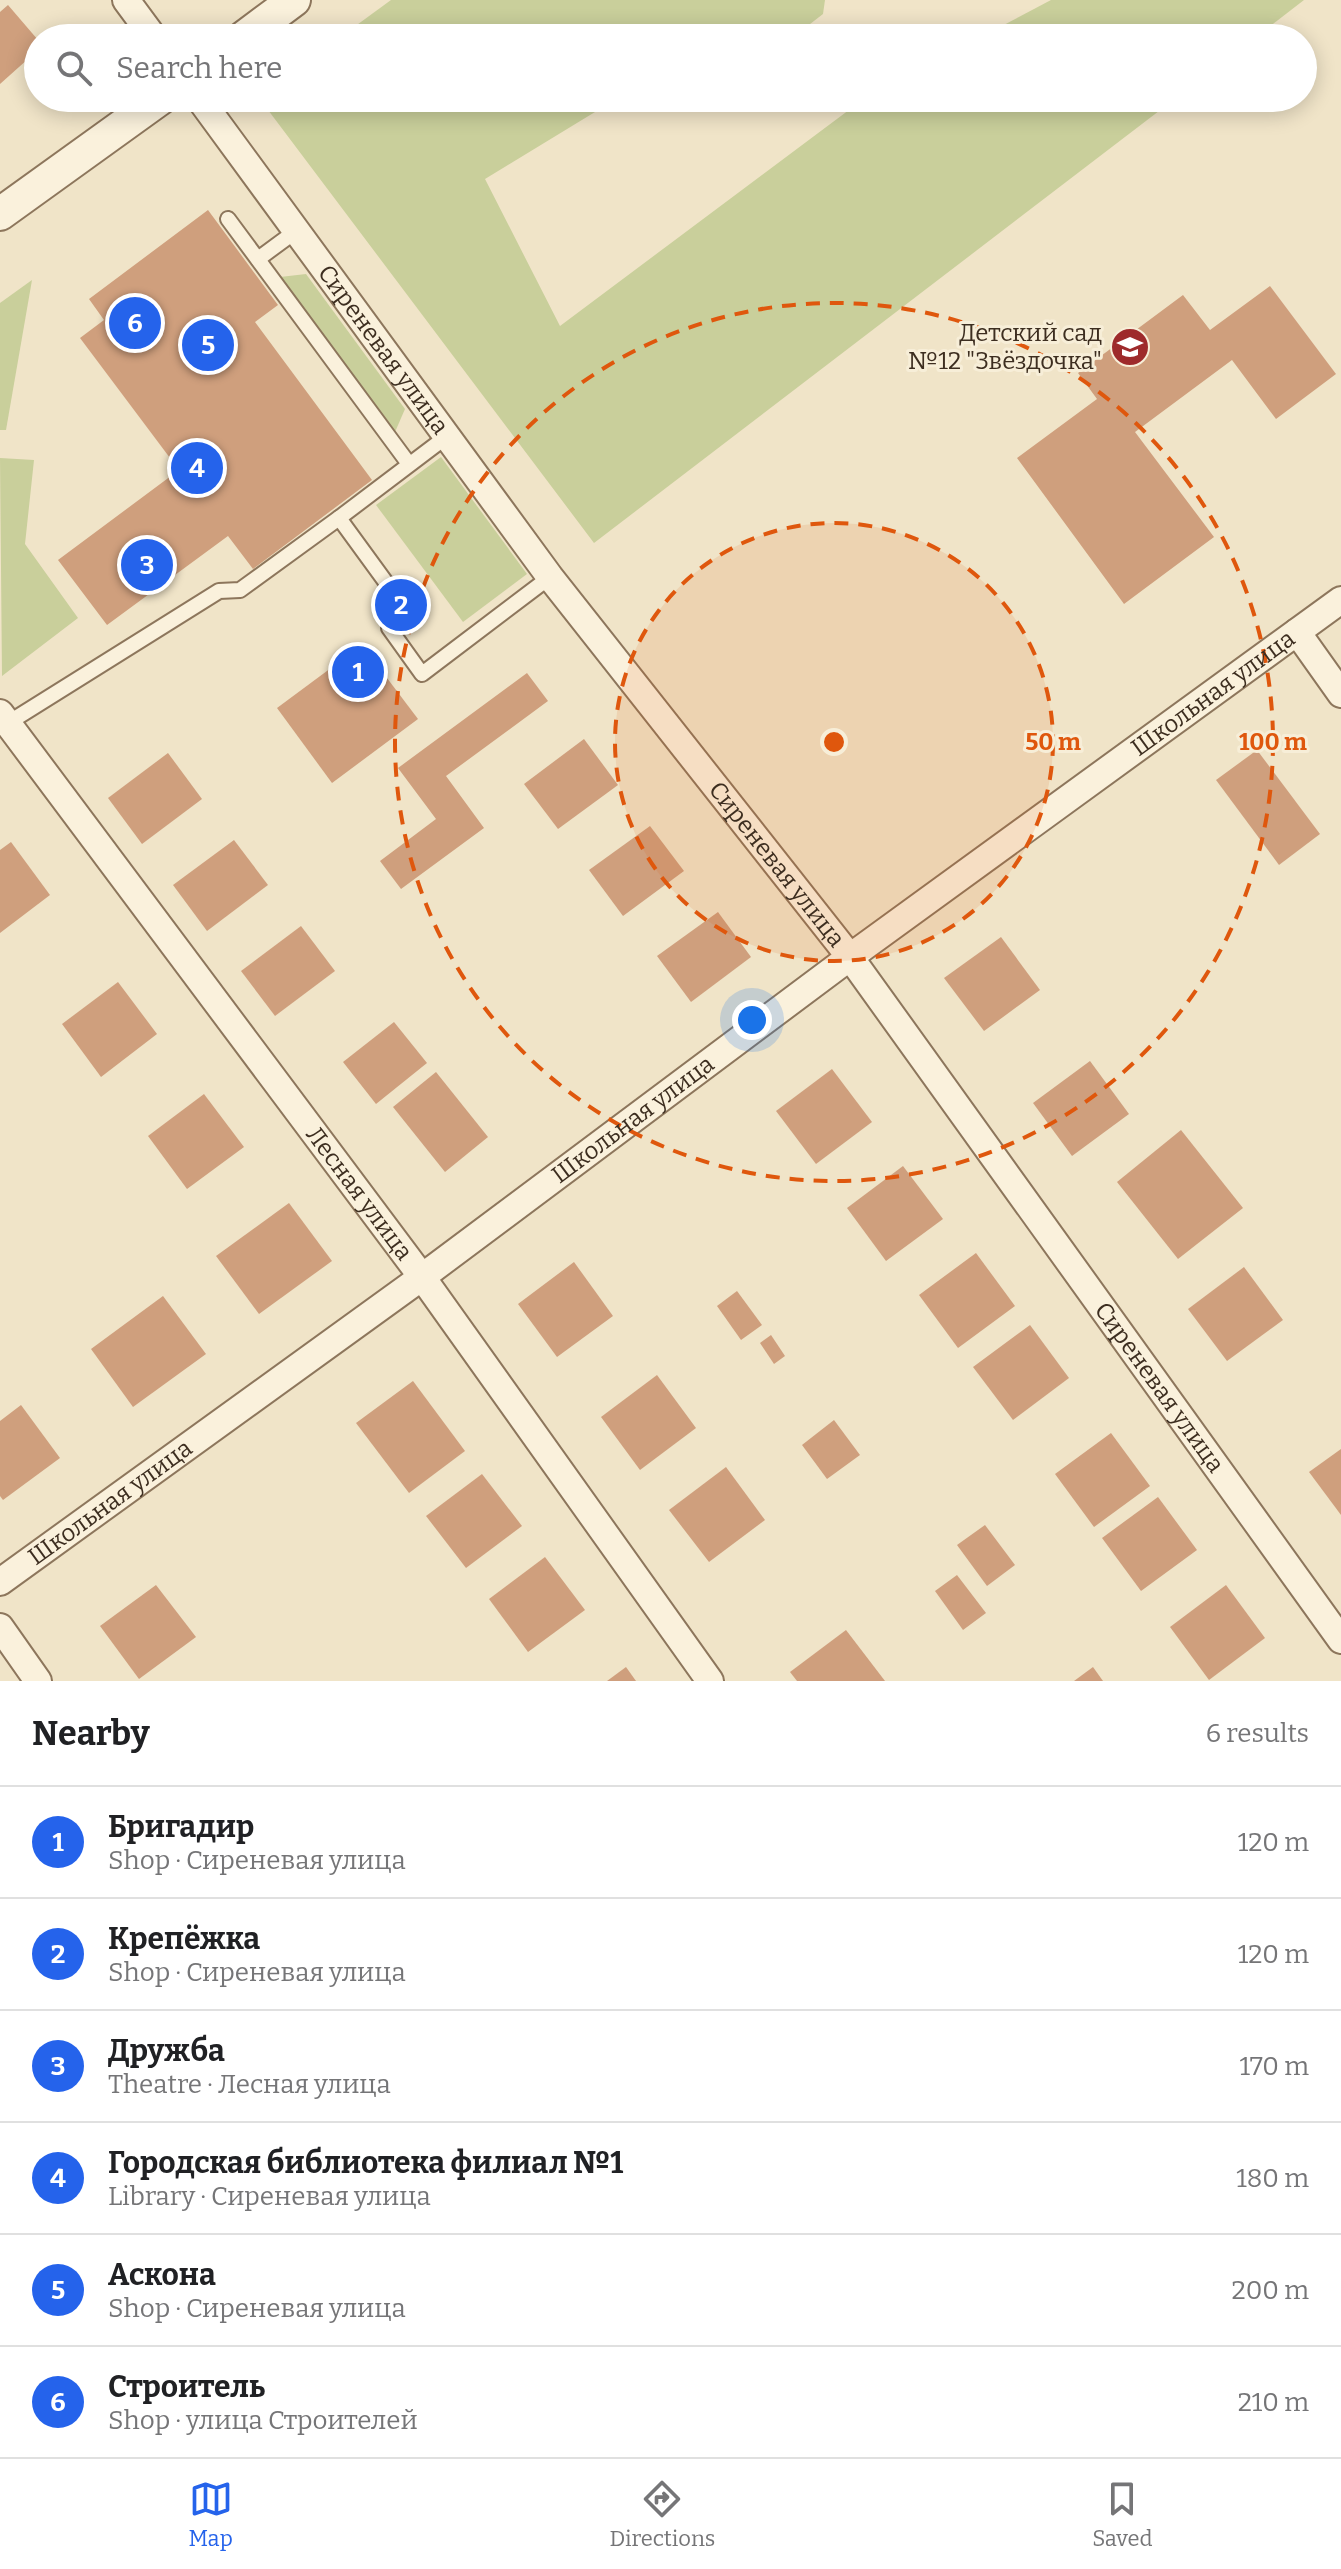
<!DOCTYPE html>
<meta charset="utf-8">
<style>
:root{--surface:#fff;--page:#f2f2f2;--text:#202124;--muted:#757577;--line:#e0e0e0;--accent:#2563eb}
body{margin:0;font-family:Bitter,serif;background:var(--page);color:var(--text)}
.you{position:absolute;left:752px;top:1020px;width:28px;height:28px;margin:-20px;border:6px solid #fff;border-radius:50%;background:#1a73e8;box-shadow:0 0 0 12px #1a73e833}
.badge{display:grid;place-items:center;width:52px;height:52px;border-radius:50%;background:var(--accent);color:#fff;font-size:26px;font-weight:700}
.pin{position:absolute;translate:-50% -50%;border:4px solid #fff;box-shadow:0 2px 8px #0006}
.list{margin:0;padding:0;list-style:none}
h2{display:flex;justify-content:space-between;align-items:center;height:104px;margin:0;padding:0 32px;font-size:34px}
h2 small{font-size:26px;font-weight:400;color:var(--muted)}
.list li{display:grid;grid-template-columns:52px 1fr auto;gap:24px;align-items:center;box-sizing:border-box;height:112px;padding:0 32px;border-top:2px solid var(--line)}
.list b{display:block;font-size:30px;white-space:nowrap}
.list p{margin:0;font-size:26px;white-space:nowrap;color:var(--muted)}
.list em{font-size:26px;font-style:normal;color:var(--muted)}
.icon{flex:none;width:44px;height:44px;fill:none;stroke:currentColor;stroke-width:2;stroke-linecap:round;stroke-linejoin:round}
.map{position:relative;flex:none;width:1341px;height:1681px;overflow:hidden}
.search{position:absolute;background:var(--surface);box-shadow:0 4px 20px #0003;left:24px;right:24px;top:24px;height:88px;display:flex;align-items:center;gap:20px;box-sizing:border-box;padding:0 28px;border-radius:44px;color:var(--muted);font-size:30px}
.sheet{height:776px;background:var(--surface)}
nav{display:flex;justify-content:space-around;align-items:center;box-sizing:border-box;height:112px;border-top:2px solid var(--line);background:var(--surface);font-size:22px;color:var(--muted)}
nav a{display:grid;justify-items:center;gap:4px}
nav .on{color:var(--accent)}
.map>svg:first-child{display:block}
.green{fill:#c9cf9b}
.building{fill:#cf9f7d}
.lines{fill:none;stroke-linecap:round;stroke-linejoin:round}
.service-casing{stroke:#8d765c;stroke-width:18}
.minor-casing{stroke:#8d765c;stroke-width:30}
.tertiary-casing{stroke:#8d765c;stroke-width:36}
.service{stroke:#faf1dc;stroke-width:14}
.minor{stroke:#faf1dc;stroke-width:26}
.tertiary{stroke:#faf1dc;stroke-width:32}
.ring{fill:none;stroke:#df570d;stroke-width:4;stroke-dasharray:14 10}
.labels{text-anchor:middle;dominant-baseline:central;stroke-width:6;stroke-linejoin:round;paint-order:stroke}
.poi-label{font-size:24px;fill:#3d2e20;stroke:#f7eed8;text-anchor:end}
.street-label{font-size:24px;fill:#3d2e20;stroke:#f7eed8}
.centre{fill:#df570d;stroke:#f7eed8;stroke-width:4}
.ring-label{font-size:24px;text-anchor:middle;font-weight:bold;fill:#df570d;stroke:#f7eed8;stroke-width:6;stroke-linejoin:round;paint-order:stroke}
</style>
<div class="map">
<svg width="1341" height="1681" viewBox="0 0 1341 1681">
<rect width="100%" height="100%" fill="#f0e4c8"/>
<g class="green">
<path d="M391 0H825L823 14 792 38H339Z"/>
<path d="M1051 0H1304L1255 38H979Z"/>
<path d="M259 98H618L485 179 560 326 865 98H1176L594 543Z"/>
<path d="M306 274 405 409 395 432 280 277Z"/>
<path d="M32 280 6 430H0V303Z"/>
<path d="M441 457 527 574 463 622 376 505Z"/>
<path d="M0 458 34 460 25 544 78 618 2 676Z"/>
</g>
<g class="building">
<path d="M8 5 38 40V50L0 84V12Z"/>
<path d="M208 210 278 305 255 322 372 480 253 569 228 536 107 625 58 560 179 470 80 338 104 320 89 299Z"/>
<path d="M1270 286 1336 374 1276 419 1232 360 1135 432 1214 537 1124 604 1017 458 1097 399 1078 373 1183 295 1210 330Z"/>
<path d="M362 645 418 719 332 783 277 708Z"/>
<path d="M527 673 548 701 446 776 484 828 401 889 380 861 436 819 398 768Z"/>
<path d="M584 739 618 785 558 829 524 784Z"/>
<path d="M1257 750 1320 834 1279 865 1216 780Z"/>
<path d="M168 753 202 799 142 844 108 798Z"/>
<path d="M650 826 684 871 623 916 589 870Z"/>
<path d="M234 840 268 885 207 931 173 885Z"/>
<path d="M11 842 50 895 0 933V850Z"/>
<path d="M718 912 751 957 691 1002 657 956Z"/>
<path d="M301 926 335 971 275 1016 241 971Z"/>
<path d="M1001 937 1040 990 984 1031 944 978Z"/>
<path d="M118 982 157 1034 101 1077 62 1024Z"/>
<path d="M394 1022 427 1063 376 1104 343 1062Z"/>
<path d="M1090 1061 1129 1114 1072 1156 1033 1103Z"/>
<path d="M832 1069 872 1122 816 1164 776 1111Z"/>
<path d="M436 1072 488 1137 445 1172 393 1107Z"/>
<path d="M204 1094 244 1147 187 1189 148 1136Z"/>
<path d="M1181 1130 1243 1208 1178 1259 1117 1182Z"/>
<path d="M903 1166 943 1219 886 1261 847 1208Z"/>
<path d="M289 1203 332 1261 259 1314 216 1256Z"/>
<path d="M976 1253 1015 1306 958 1348 919 1295Z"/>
<path d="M574 1262 613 1316 557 1357 518 1304Z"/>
<path d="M1244 1267 1283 1320 1227 1361 1188 1309Z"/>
<path d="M737 1291 762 1325 741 1340 717 1306Z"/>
<path d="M163 1296 206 1354 133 1407 91 1349Z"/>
<path d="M1030 1325 1069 1378 1013 1420 973 1367Z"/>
<path d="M771 1335 785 1356 774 1364 760 1343Z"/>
<path d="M657 1375 696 1428 640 1470 601 1417Z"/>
<path d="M413 1381 465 1451 409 1493 356 1423Z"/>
<path d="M21 1405 60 1458 3 1500 0 1496V1421Z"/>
<path d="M834 1420 860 1455 827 1479 802 1445Z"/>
<path d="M1111 1433 1150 1486 1094 1527 1055 1474Z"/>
<path d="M1341 1449V1515L1309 1472Z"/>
<path d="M726 1467 765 1520 709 1562 669 1510Z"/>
<path d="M482 1474 522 1526 466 1568 426 1516Z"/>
<path d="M1158 1497 1197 1550 1141 1591 1102 1538Z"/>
<path d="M985 1525 1015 1565 987 1586 957 1545Z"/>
<path d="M545 1557 585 1610 528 1652 489 1599Z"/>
<path d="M957 1575 986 1613 963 1630 935 1591Z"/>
<path d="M156 1585 196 1637 139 1679 100 1626Z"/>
<path d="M1226 1585 1265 1638 1209 1680 1170 1627Z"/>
<path d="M846 1630 885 1681H797L790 1672Z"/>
<path d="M626 1667 636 1681H607Z"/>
<path d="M1093 1667 1103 1681H1074Z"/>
</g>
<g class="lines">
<g class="service-casing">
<g id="service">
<path d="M228 219 409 464"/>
<path d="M258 259 296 231"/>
<path d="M446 437 339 518 409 614 389 628 422 674 550 577"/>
<path d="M8 723 219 591 240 590 339 518"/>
</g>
</g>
<g class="minor-casing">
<g id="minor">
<path d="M126 0 154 38"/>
<path id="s1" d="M199 98 550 577 850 957 1341 1640"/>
<path d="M1297 632 1341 694"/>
<path id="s2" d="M0 713 422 1277 710 1681"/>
<path id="s3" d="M0 1582 422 1277 850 957 1341 600"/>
<path d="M0 1627 38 1681"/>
</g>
</g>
<g class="tertiary-casing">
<g id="tertiary">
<path d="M243 38 294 0"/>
<path d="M0 214 161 98"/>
</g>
</g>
<use href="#service" class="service"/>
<use href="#minor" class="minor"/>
<use href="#tertiary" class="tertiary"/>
</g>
<circle cx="834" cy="742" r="219" fill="#df570d" fill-opacity=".12"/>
<g class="ring">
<circle cx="834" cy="742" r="219"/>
<circle cx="834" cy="742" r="439"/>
</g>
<defs>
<g id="school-disc" transform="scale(2)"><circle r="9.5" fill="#9e2a2b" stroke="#f7eed8"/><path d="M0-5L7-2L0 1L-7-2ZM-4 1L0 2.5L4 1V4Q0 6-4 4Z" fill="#fff"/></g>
</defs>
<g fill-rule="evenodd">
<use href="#school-disc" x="1130" y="347"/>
</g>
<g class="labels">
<g class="poi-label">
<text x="1102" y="333">Детский сад<tspan x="1102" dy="28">№12 "Звёздочка"</tspan></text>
</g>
<g class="street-label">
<text stroke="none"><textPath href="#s1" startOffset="312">Сиреневая улица</textPath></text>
<text stroke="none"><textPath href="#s3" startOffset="1504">Школьная улица</textPath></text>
<text stroke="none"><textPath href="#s1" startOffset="960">Сиреневая улица</textPath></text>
<text stroke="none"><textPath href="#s3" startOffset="784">Школьная улица</textPath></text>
<text stroke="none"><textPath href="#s2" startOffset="600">Лесная улица</textPath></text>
<text stroke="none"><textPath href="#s1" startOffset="1608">Сиреневая улица</textPath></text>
<text stroke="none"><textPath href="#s3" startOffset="136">Школьная улица</textPath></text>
</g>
</g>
<circle cx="834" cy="742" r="12" class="centre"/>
<g class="ring-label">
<text x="1053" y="750">50 m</text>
<text x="1273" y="750">100 m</text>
</g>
</svg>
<div class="you"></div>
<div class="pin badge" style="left:358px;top:672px">1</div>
<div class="pin badge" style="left:401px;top:605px">2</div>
<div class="pin badge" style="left:147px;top:565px">3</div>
<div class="pin badge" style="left:197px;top:468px">4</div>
<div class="pin badge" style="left:208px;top:345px">5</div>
<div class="pin badge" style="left:135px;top:323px">6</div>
<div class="search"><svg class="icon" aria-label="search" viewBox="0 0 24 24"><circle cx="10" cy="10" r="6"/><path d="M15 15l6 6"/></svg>Search here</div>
</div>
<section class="sheet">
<h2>Nearby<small>6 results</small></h2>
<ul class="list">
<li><span class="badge">1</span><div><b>Бригадир</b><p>Shop · Сиреневая улица</p></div><em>120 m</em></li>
<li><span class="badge">2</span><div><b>Крепёжка</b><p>Shop · Сиреневая улица</p></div><em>120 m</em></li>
<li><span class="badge">3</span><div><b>Дружба</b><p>Theatre · Лесная улица</p></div><em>170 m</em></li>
<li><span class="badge">4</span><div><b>Городская библиотека филиал №1</b><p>Library · Сиреневая улица</p></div><em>180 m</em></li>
<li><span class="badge">5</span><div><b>Аскона</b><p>Shop · Сиреневая улица</p></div><em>200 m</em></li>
<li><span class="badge">6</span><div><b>Строитель</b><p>Shop · улица Строителей</p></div><em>210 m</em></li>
</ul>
</section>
<nav>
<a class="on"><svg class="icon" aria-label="map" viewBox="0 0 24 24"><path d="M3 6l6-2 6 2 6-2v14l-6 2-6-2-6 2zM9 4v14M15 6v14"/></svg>Map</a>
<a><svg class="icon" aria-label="directions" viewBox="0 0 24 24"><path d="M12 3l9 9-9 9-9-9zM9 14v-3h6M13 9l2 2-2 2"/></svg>Directions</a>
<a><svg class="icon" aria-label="saved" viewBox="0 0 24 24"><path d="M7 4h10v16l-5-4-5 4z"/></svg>Saved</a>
</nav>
